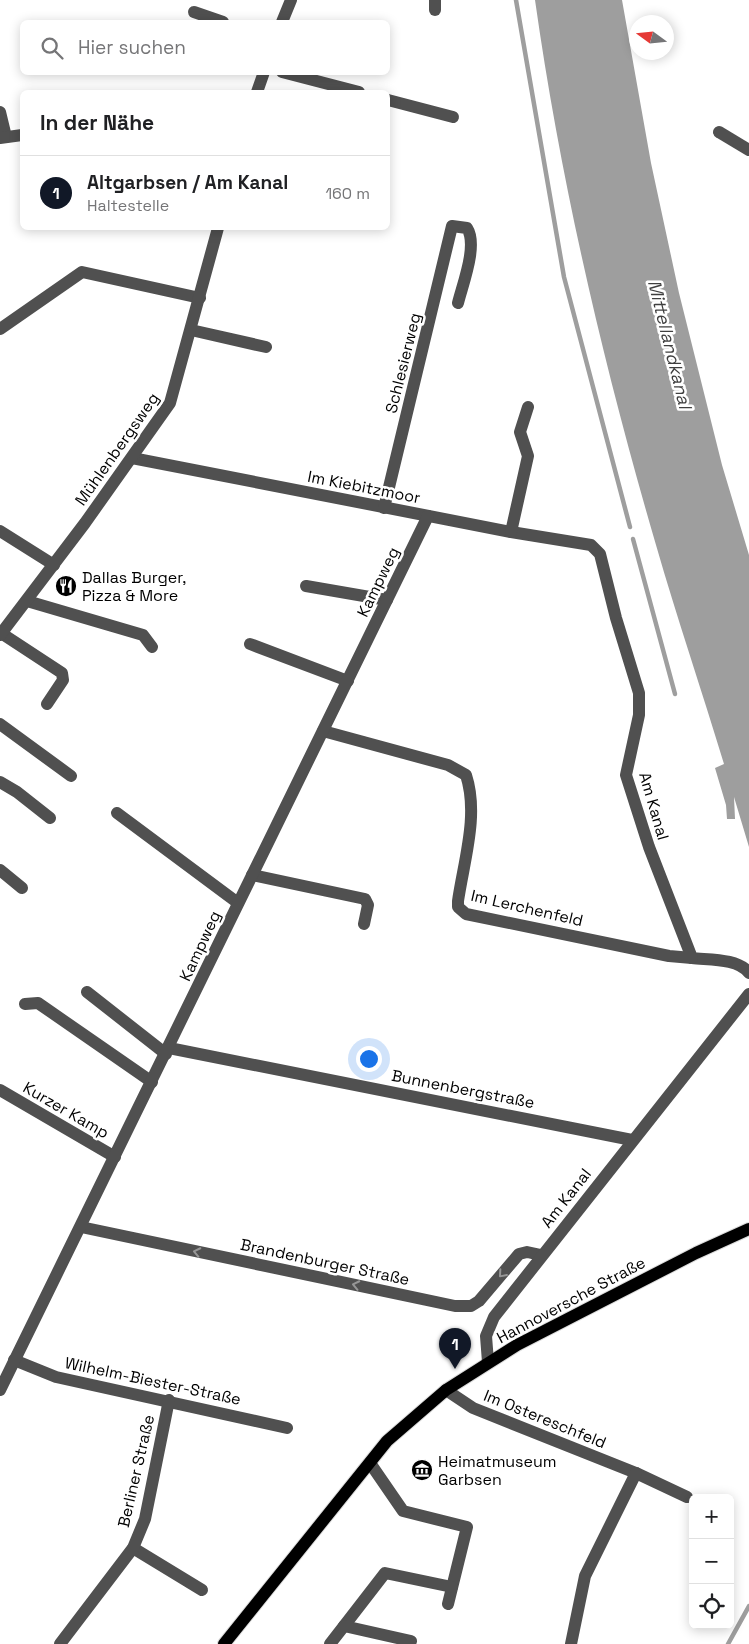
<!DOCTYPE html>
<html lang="de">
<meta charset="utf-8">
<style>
:root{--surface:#fff;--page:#f6f6f6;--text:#202124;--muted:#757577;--line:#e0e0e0;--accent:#111827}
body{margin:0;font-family:"Space Grotesk",sans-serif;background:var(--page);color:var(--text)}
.controls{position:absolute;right:15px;bottom:15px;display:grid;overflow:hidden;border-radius:8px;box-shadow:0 2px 12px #0003}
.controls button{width:45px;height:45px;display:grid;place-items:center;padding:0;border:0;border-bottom:1px solid var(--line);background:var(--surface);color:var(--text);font:25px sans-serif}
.compass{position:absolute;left:629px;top:15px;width:45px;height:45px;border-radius:50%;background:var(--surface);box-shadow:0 2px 12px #0003;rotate:285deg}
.you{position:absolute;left:368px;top:1058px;width:18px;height:18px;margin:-12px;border:4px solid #fff;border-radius:50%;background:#1a73e8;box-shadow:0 0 0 8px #1a73e833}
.badge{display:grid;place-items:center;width:32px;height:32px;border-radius:50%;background:var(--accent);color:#fff;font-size:16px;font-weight:700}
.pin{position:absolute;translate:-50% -41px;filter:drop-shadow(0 1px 2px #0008)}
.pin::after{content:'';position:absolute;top:26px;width:18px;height:15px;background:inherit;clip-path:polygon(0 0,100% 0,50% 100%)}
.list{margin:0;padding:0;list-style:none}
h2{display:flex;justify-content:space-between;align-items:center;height:65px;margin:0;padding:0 20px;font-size:21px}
h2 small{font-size:16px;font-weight:400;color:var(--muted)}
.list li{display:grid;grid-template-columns:32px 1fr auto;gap:15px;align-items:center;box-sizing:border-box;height:75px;padding:0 20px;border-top:1px solid var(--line)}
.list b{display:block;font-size:19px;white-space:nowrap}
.list p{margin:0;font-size:16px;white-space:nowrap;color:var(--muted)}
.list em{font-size:16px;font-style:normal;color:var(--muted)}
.icon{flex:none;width:28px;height:28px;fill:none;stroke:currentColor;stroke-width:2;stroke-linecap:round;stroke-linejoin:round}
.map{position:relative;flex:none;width:749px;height:1644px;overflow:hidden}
.search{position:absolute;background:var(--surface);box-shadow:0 2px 12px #0003;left:20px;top:20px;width:370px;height:55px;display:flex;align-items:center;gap:12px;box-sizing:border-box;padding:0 18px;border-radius:8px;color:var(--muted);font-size:19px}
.panel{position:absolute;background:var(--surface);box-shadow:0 2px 12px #0003;left:20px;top:90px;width:370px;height:140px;border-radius:8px}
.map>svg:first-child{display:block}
.water{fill:#9e9e9e}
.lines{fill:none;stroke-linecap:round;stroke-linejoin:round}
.stream{stroke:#9e9e9e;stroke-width:4.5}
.major-casing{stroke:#dbdbdb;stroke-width:14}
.minor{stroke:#505050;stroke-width:12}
.major{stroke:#000;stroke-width:12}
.oneway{stroke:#969696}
.labels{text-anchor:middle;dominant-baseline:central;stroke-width:5;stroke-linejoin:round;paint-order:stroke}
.street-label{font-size:16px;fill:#000;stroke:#fff}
.poi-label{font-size:16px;fill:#000;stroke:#fff;text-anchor:start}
.water-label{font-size:18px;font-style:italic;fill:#3f3f3f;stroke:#fff}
</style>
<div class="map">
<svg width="749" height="1644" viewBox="0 0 749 1644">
<rect width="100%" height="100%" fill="#fff"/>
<path class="water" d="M535 0H622L651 163 679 293 722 465 749 555V847L734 797 735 819H727L726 805 715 768 724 764C702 691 677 618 656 545 604 367 561 184 535 0Z"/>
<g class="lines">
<g class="stream">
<path d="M516 0 564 277 630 527"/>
<path d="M633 539 675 694"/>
<path d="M728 1644 749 1606"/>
</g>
<g class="major-casing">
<path id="major" d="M224 1644 387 1441 446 1390 517 1345 696 1253 749 1229"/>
</g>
<g class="minor">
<path d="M435 0V10"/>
<path d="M194 12 223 22"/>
<path d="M282 22 291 0"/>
<path d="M282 72 359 92"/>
<path d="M257 92 264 72"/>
<path d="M388 100 453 117"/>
<path d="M0 112 6 137"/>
<path d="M719 132 749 150"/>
<path d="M0 138 22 135"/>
<path d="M0 329 82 272 200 298"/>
<path d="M191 330 266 347"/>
<path d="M132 458 511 532 591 545 600 554 616 618 639 693V715L626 775 649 847 692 958C709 960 738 958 749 973"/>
<path d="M384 508 452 226 467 228C478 245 463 283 458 303"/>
<path d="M0 531 54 565"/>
<path d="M511 532 528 456 520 432 528 407"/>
<path d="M306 586 387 600"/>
<path d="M27 601 143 635 152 647"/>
<path d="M1 633 62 673 63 680 47 704"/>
<path d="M0 635 85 523 170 403 218 228"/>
<path d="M250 644 348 681"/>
<path d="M0 724 71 776"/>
<path d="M323 731 448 765 466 775C479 815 464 860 458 901V907L466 914 669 956 692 958"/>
<path d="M0 782 17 792 50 818"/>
<path d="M117 813 238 903"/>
<path d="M0 870 22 888"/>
<path d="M252 875 365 899 368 905 364 924"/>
<path d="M87 992 166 1054"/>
<path d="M25 1004 38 1003 152 1082"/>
<path d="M169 1048 632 1140"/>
<path d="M0 1090 115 1157"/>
<path d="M81 1227 455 1306H471L479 1301 519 1254 527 1252 541 1255"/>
<path d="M14 1360 56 1377 287 1428"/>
<path d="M488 1362 486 1336 494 1317 749 994"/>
<path d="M0 1390 428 516"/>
<path d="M446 1390 473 1408 636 1473 687 1497"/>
<path d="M370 1463 403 1511 467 1527 448 1604"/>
<path d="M133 1548 202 1590"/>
<path d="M344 1626 385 1573 452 1587"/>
<path d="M60 1644 133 1548 145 1519 169 1400"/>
<path d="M330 1644 344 1626 411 1641"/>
<path d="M571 1644 585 1576 636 1473"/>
</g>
<use href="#major" class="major"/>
</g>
<defs><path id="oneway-chevron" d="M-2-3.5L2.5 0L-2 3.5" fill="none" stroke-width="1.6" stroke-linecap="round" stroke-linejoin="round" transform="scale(1.25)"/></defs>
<g class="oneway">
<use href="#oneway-chevron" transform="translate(197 1252) rotate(-168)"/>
<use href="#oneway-chevron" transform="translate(502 1274) rotate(131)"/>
<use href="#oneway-chevron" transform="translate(356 1285) rotate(-168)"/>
</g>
<defs>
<g id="restaurant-disc" transform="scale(1.125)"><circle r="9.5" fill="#000" stroke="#fff"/><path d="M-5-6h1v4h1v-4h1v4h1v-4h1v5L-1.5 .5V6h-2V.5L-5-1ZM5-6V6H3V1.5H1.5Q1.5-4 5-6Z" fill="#fff"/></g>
<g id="museum-disc" transform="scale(1.125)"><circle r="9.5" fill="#000" stroke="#fff"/><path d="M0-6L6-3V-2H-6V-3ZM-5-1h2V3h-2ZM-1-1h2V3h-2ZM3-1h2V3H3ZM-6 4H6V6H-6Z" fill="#fff"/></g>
</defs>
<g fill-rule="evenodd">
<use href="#restaurant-disc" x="66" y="586"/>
<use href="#museum-disc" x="422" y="1470"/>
</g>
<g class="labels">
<g class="street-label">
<text transform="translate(403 363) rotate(-76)">Schlesierweg</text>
<text transform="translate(117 449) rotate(-55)">Mühlenbergsweg</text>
<text transform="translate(364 487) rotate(11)">Im Kiebitzmoor</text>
<text transform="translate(378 582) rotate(-64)">Kampweg</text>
<text transform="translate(654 806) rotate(74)">Am Kanal</text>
<text transform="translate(527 908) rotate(13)">Im Lerchenfeld</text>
<text transform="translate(200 946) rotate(-65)">Kampweg</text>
<text transform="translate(463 1089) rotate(11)">Bunnenbergstraße</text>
<text transform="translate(66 1110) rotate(30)">Kurzer Kamp</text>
<text transform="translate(566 1198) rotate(-52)">Am Kanal</text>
<text transform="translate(325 1262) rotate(12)">Brandenburger Straße</text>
<text transform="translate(571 1300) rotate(-28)">Hannoversche Straße</text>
<text transform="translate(153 1381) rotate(12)">Wilhelm-Biester-Straße</text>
<text transform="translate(545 1419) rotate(22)">Im Ostereschfeld</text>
<text transform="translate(136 1471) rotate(-77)">Berliner Straße</text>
</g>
<g class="poi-label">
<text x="82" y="577">Dallas Burger,<tspan x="82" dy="18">Pizza &amp; More</tspan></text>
<text x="438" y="1461">Heimatmuseum<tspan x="438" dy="18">Garbsen</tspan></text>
</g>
<g class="water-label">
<text transform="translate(670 344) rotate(76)">Mittellandkanal</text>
</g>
</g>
</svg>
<div class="controls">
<button>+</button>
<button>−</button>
<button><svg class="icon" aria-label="locate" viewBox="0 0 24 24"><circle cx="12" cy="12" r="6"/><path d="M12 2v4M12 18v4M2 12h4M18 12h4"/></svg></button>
</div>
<svg class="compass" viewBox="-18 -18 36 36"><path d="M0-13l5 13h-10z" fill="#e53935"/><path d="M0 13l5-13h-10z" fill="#757577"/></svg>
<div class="you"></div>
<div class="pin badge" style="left:455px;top:1369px">1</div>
<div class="search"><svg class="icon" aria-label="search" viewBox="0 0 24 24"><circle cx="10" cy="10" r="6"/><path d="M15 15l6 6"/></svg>Hier suchen</div>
<section class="panel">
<h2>In der Nähe<small></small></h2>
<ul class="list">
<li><span class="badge">1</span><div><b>Altgarbsen / Am Kanal</b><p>Haltestelle</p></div><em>160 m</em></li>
</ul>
</section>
</div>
